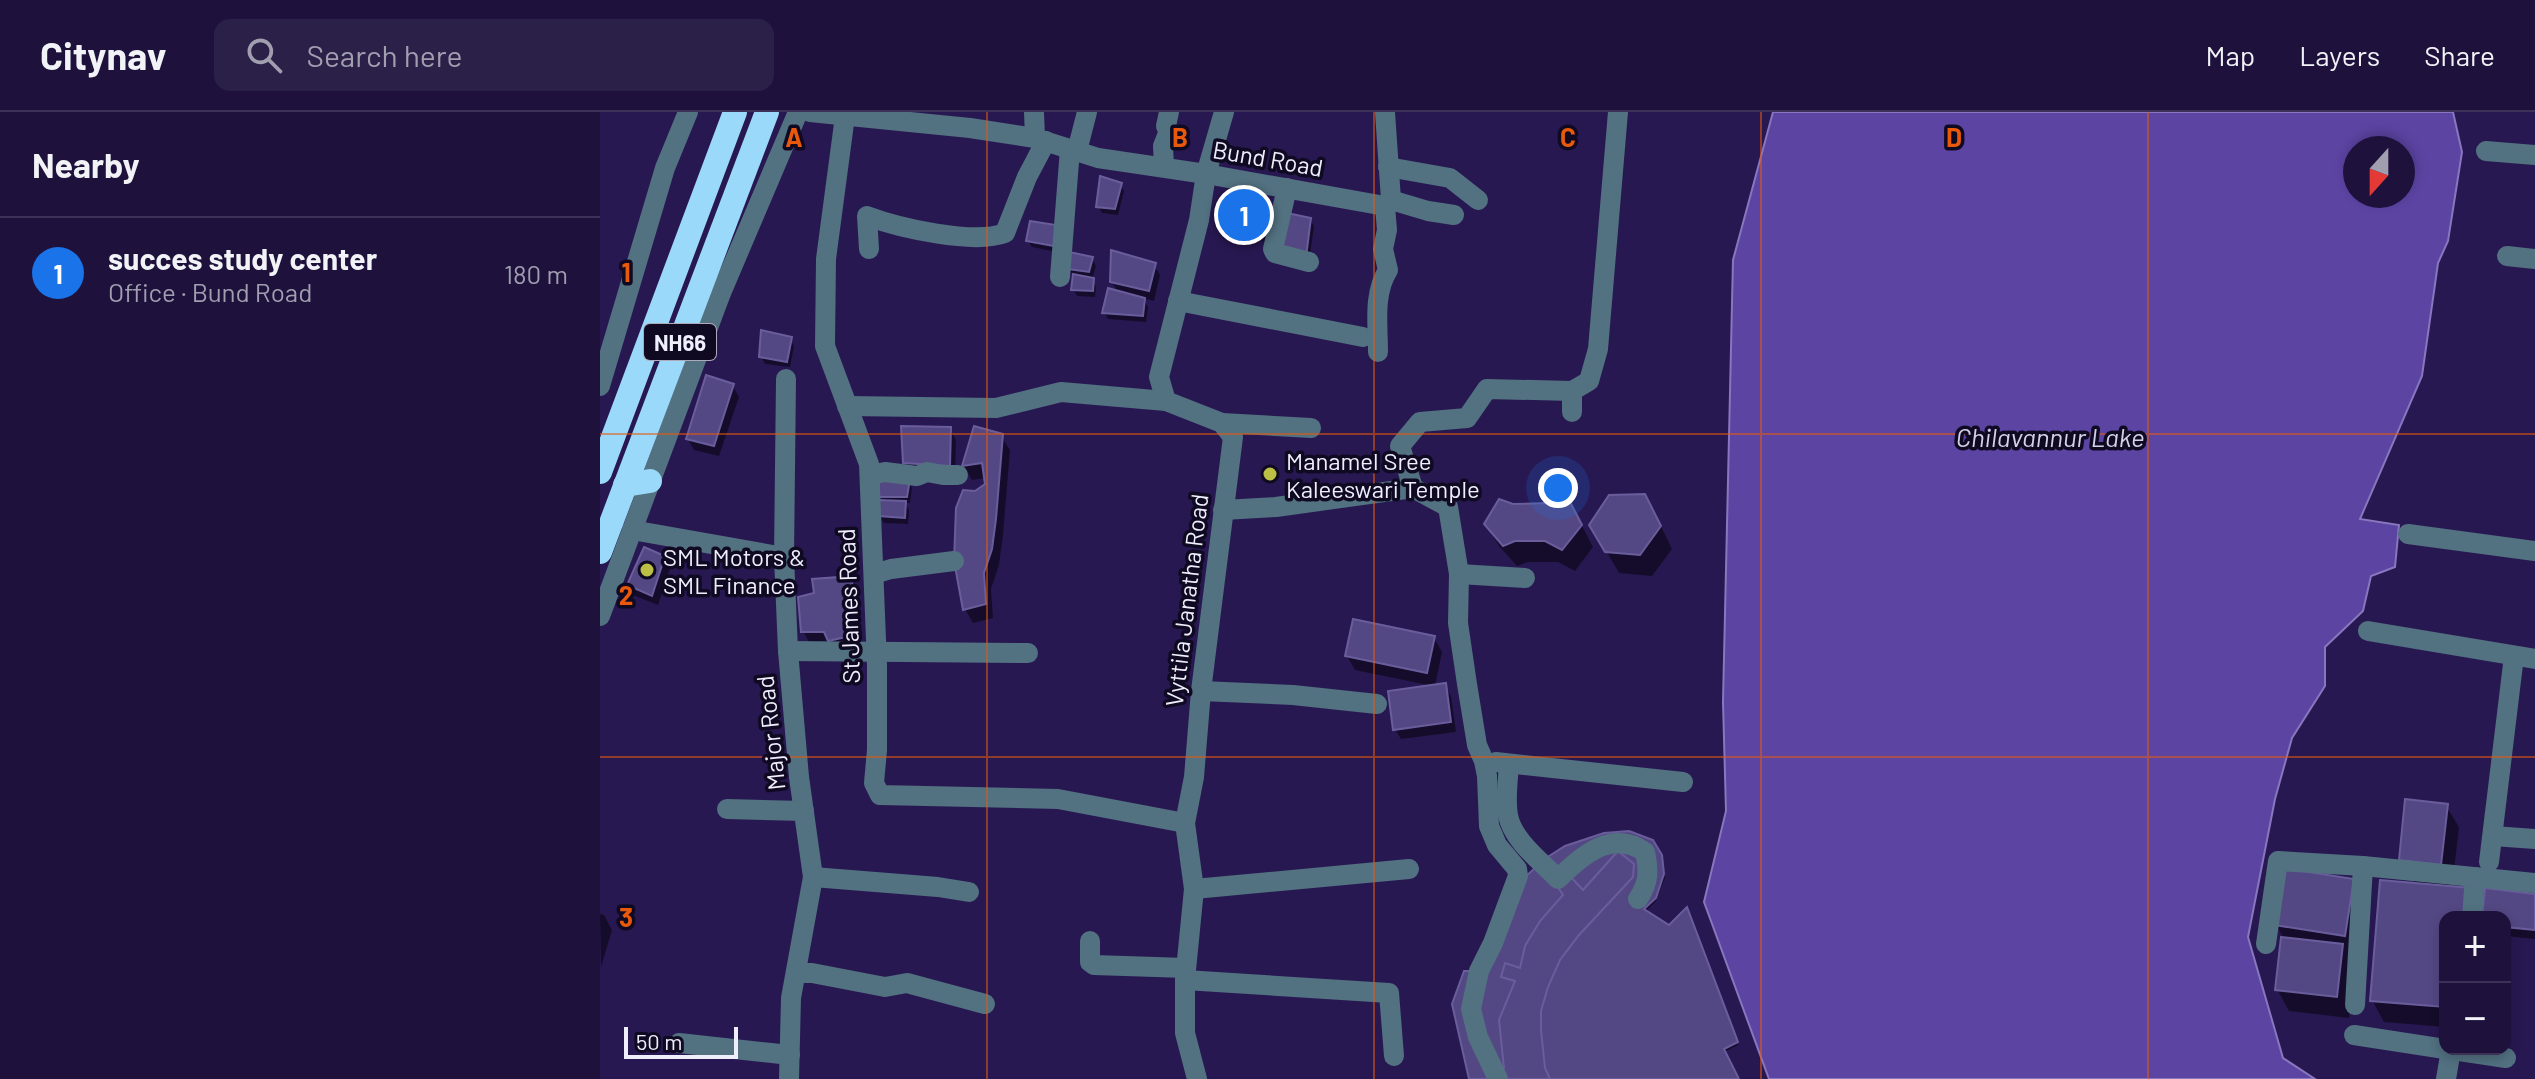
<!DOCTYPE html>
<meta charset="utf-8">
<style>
:root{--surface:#1e123d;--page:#2b2048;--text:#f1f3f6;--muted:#a19eb0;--line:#3c3257;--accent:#1a73e8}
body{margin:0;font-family:Barlow,sans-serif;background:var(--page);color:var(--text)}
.controls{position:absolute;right:24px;bottom:24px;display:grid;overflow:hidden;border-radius:16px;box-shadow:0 4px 12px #0003}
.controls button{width:72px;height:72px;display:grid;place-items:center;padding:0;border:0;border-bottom:2px solid var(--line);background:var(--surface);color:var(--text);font:40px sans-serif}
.compass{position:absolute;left:1743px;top:24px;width:72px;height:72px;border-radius:50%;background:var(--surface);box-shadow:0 4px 12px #0003;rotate:201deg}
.scale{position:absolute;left:24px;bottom:20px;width:114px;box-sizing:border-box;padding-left:8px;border:4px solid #efeefc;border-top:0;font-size:22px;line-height:28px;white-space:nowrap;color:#efeefc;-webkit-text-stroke:6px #0f0a22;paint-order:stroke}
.you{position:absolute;left:958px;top:376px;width:28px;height:28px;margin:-20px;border:6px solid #fff;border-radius:50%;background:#1a73e8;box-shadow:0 0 0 12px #1a73e833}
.badge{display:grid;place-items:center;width:52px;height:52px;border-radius:50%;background:var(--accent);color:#fff;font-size:26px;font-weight:700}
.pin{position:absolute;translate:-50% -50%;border:4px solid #fff;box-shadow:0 2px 8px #0006}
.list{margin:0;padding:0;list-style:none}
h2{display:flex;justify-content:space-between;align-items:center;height:104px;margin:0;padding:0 32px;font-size:34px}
h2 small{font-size:26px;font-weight:400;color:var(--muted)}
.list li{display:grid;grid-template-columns:52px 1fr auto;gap:24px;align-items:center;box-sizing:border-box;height:112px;padding:0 32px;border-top:2px solid var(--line)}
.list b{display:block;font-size:30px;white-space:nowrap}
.list p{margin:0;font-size:26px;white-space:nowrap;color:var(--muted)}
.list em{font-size:26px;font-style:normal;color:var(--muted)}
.icon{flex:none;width:44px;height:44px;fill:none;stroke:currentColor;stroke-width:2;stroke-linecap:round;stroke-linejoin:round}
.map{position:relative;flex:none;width:1935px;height:967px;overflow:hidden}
header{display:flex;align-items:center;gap:48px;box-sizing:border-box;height:112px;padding:0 40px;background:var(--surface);border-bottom:2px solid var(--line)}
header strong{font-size:38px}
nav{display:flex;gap:44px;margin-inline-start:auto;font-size:28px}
.search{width:560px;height:72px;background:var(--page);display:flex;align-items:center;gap:20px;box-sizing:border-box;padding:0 28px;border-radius:16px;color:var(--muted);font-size:30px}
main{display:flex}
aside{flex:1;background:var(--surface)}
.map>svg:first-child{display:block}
.water{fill:#5c44a3;stroke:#8877be;stroke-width:2;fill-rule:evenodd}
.shadow{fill:#0007}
.building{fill:#544884;stroke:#695d9c;stroke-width:2}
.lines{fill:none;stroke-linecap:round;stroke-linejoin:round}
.minor{stroke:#527181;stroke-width:20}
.highway{stroke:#9ad9f9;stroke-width:24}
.grid{fill:none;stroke:#e8590c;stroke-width:2;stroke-opacity:0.55}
.poi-dot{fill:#bbc044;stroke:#0f0a22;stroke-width:3}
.labels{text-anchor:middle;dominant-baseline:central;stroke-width:7;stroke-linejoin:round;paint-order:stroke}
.shield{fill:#0f0a22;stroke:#acaabb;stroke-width:2}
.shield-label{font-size:22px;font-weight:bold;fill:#efeefc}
.street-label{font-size:24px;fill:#efeefc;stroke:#0f0a22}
.poi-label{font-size:24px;fill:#efeefc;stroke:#0f0a22;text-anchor:start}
.water-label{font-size:26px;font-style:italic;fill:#d3d0ea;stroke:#0f0a22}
.grid-label{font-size:26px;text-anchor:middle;font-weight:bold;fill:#e8590c;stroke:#0f0a22;stroke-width:7;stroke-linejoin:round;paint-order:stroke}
</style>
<header>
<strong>Citynav</strong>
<div class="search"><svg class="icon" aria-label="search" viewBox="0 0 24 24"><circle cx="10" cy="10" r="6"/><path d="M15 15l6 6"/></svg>Search here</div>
<nav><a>Map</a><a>Layers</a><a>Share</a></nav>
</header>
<main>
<aside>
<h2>Nearby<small></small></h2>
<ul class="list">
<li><span class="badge">1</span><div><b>succes study center</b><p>Office · Bund Road</p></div><em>180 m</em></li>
</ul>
</aside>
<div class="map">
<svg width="1935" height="967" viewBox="0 0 1935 967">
<rect width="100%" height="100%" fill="#281851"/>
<path class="water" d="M1173 0H1853L1862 40 1848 129 1838 151 1822 264 1760 407 1799 413 1795 455 1771 464 1763 499 1725 535V574L1692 626 1675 687 1648 825 1683 946 1715 967H1169L1104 790 1126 699 1123 590 1133 148ZM1755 36H1803V84H1755Z"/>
<g class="shadow">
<path d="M520 73 524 79 518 103 502 101 498 94Z"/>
<path d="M667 95 673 106 670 130 630 124 624 113Z"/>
<path d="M710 107 714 114 709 150 688 146Z"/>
<path d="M455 115 457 140 432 135 428 129Z"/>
<path d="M492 147 496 154 492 167 496 175 495 185 477 184 473 177 474 164 469 157Z"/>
<path d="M554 153 560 163 554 189 542 186 548 195 546 210 508 207 504 200 518 181 512 170Z"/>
<path d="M190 227 194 234 190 255 165 252 161 245Z"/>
<path d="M133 274 139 285 119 344 94 338 88 327Z"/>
<path d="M350 317 356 328 355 364 311 361 305 350Z"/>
<path d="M375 317 401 324 410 338 403 423 399 453 391 477 393 506 373 511 365 497 375 381 387 373 386 366 372 368 364 354Z"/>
<path d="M309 369 312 376 310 391H305L309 398 308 412 284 411 280 404 284 390 281 384Z"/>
<path d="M1057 406 1072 437 1052 464 1019 461 991 413Z"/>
<path d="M979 408 993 435 975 459 958 450H928L917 454 899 434 886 412Z"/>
<path d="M64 445 70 456 58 493 35 484 29 473Z"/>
<path d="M251 466 257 476 260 534 209 530 203 519Z"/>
<path d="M834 526 842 540 835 574 844 573 851 584 856 620 801 627 795 617 833 574 755 558 747 544Z"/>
<path d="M1846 694 1859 715 1852 776 1871 778 1884 802 1935 784V827L1905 824V805H1845V915L1784 910 1772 888 1816 773 1801 748Z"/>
<path d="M1062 748 1065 766 1056 789 1045 800 1069 816 1088 800 1138 933 1124 940 1137 967H871Z"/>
<path d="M1753 768 1757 845 1748 844 1755 856 1749 906 1689 899 1677 877 1683 825 1676 813Z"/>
<path d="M0 802 4 803 12 818 1 855Z"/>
</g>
<g class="building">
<path d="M500 64 522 71 515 97 496 95Z"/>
<path d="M621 91 668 93 665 120 622 114Z"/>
<path d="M687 101 711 106 706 145 682 139Z"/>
<path d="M430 109 456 113 454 134 426 129Z"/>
<path d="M511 138 556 151 549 179 510 170Z"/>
<path d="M469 140 493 145 489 160 467 157Z"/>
<path d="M473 162 494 166 493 179 471 178Z"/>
<path d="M508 176 545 186 543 204 502 201Z"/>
<path d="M161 218 192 225 187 250 159 245Z"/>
<path d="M106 263 134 272 114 334 86 327Z"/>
<path d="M301 314 351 315 350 354 303 351Z"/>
<path d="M374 314 403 322 396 407 392 437 384 461 386 492 363 498 354 449 356 396 363 378 375 379 385 372 382 351 362 354Z"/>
<path d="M310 367 307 385H279V368Z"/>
<path d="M1045 382 1061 414 1040 443 1005 440 989 413 1009 383Z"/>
<path d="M967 384 982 413 962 438 945 429H915L903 434 884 412 899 387 913 392 950 391Z"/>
<path d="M279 388 306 389 305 406 278 404Z"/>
<path d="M44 435 65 444 52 484 27 473Z"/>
<path d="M252 464 255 523 228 529 224 520H201L198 485 214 481 212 467Z"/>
<path d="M753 507 835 524 827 561 745 544Z"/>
<path d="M846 571 851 610 793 618 788 579Z"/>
<path d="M1805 687 1848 692 1841 753 1799 748Z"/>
<path d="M1029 719 1053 728 1062 743 1064 762 1056 786 1044 797 1069 813 1087 795 1138 930 1124 937 1139 967H869L852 892 864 859H882L925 765 946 746 965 734 1004 721Z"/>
<path d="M1018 739 1034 752 1033 765 979 823 960 848 948 875 941 899V918L945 956 950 967H902L898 959 904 956 899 908 915 869 901 865 905 851 920 856 925 834 940 809 963 783 959 777 969 763 983 778Z"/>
<path d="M1683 756 1754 767 1745 824 1674 813Z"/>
<path d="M1780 768 1872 776 1870 805H1845V895L1770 889Z"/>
<path d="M1885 776 1935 782V818L1905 815V805H1882Z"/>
<path d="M1681 825 1743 832 1737 885 1675 878Z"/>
</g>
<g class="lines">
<g class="minor">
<path d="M210 0 370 16 435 26 498 46 606 62 785 94 791 88 785 0"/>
<path d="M434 0 435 26"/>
<path d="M245 4 226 147 225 234 269 352 277 553V638L274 671 280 683 458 687 585 711"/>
<path d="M477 39 487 0"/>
<path d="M1886 39 1935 43"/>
<path d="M564 55 563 34 569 19 566 14 569 0"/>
<path d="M788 55 850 66 878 88"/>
<path d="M687 76 673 137 675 141 709 150"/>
<path d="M791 88 828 99 854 103"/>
<path d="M269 137 267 104C299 116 374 133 405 121L427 65 446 29"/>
<path d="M1907 144 1935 147"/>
<path d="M460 165 470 37"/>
<path d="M578 189 763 225"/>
<path d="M778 240C778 212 773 182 788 158L783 137 787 118 785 94"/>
<path d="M186 267 184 445 188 539 199 665 213 765 191 886 189 967"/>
<path d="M0 274 65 56 88 0"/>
<path d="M972 279V300"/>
<path d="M247 294 396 296 461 280 566 289"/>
<path d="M622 311 711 316"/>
<path d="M270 363 285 360 317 364 327 360 343 363H358"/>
<path d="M623 398 676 395 813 376"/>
<path d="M32 418 184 445"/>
<path d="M1808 422 1935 439"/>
<path d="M274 462 291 457 354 449"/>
<path d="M859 462 925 466"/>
<path d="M0 504 121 181 198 0"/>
<path d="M1768 519 1935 547"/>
<path d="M188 539 428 541"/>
<path d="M601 579 693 583 777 592"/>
<path d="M896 650 1083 670"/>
<path d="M909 652C908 669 905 687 908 703 912 728 942 750 958 767 982 743 1012 717 1045 740 1049 759 1049 771 1038 787"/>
<path d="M127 697 204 699"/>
<path d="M1893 724 1935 727"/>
<path d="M1889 750 1914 544"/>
<path d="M213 765 338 775 369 780"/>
<path d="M594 777 809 757"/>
<path d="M1872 805 1875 765"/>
<path d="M490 829V850L494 853 586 856"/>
<path d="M1666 832 1678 749 1763 754 1935 771"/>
<path d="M196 861H212L285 875 307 871 385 892"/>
<path d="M585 868 789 881 794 944"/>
<path d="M1755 893 1763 754"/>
<path d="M1754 923 1845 937"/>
<path d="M79 931 190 943"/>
<path d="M1846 937 1906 946"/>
<path d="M597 967 585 921V868L594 777 585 711 594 665 601 579 633 325 622 311 566 289 559 265 599 108 606 62 624 0"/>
<path d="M898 967 878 925 871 897 879 859 893 831 918 764 917 757 897 733 889 714 887 664 884 649 877 633 867 572 858 511 859 462 848 395 813 376 800 334 820 310 867 306 887 277 972 279 989 269 998 237 1018 0"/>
<path d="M1846 967 1851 938"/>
</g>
<g class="highway">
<path d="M0 360 135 0"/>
<path d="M25 373 50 369"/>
<path d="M0 440 167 0"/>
</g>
</g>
<path class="grid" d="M387 0V967M774 0V967M1161 0V967M1548 0V967M0 322H1935M0 645H1935"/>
<g class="poi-dot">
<circle cx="670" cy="362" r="8"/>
<circle cx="47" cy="458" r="8"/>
</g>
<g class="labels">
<rect class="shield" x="44" y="212" width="72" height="36" rx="6"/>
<g class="shield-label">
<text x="80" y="230">NH66</text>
</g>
<g class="street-label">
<text transform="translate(668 46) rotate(10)">Bund Road</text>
<text transform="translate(586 488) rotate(-83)">Vyttila Janatha Road</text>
<text transform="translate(248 494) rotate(-92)">St James Road</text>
<text transform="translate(170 621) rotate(-96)">Major Road</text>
</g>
<g class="poi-label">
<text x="686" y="348">Manamel Sree<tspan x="686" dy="28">Kaleeswari Temple</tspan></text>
<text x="63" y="444">SML Motors &amp;<tspan x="63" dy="28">SML Finance</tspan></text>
</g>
<g class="water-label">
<text x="1450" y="324">Chilavannur Lake</text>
</g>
</g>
<g class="grid-label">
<text x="194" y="35">A</text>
<text x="580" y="35">B</text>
<text x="968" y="35">C</text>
<text x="1354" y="35">D</text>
<text x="26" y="170">1</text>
<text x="26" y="493">2</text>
<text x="26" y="815">3</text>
</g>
</svg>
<div class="controls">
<button>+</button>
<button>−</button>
</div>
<svg class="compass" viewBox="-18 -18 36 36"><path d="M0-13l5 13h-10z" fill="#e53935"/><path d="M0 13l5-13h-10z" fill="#a19eb0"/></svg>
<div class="scale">50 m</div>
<div class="you"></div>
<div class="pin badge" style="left:644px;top:103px">1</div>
</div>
</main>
